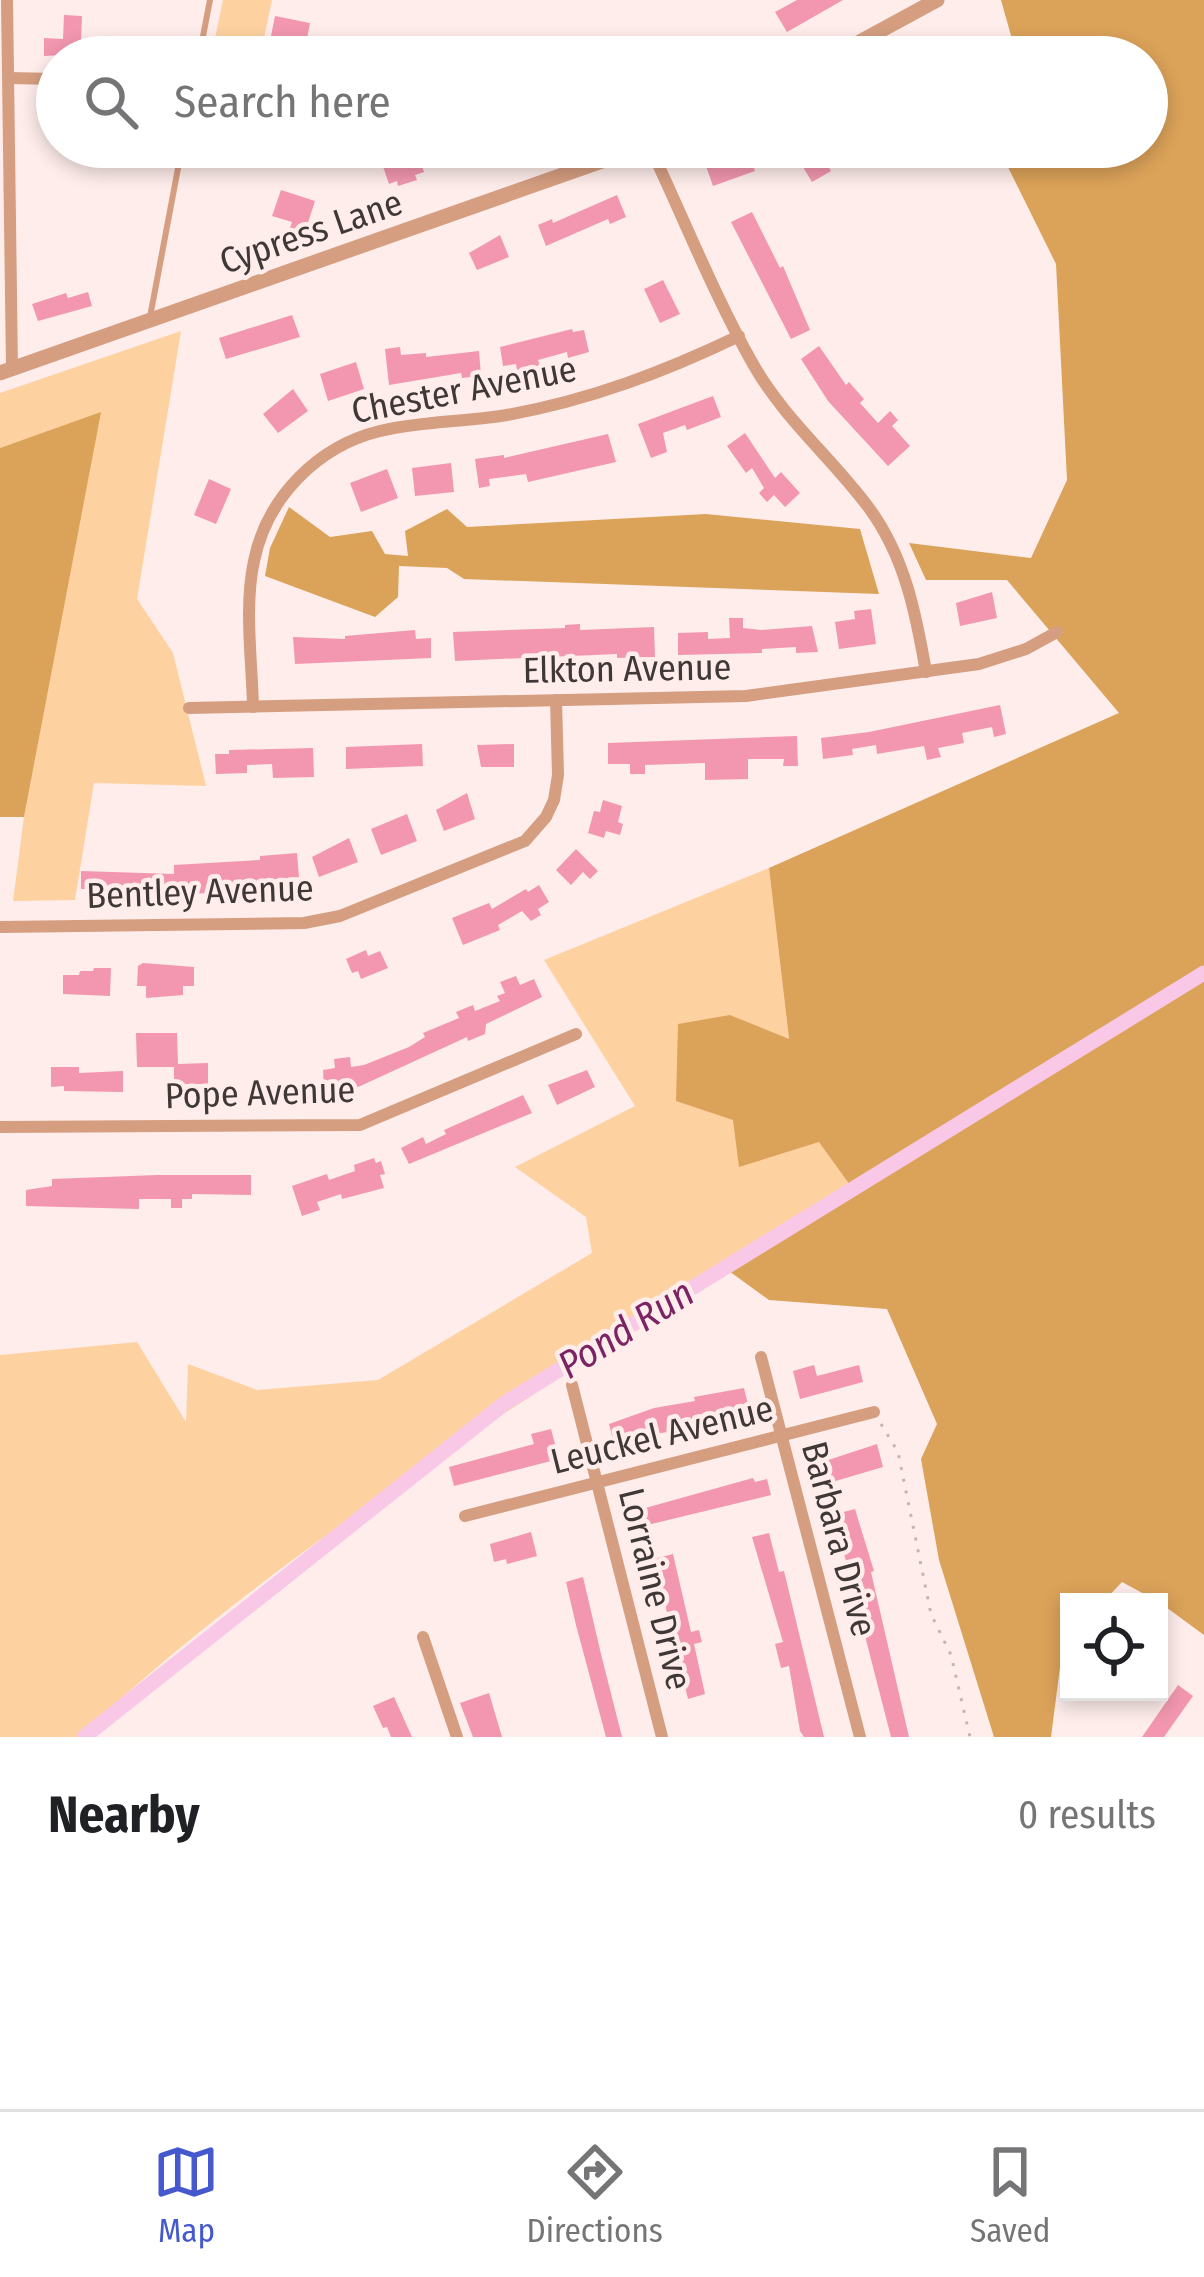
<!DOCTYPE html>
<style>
:root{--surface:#fff;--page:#f6f6f6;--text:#202124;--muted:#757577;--line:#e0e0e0;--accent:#4658cd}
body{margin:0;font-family:"Fira Sans Condensed",sans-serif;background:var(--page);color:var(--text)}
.controls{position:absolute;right:36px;bottom:36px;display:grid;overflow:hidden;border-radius:0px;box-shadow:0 6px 18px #0003}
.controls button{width:108px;height:108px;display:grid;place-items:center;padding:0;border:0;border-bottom:3px solid var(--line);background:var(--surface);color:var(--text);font:60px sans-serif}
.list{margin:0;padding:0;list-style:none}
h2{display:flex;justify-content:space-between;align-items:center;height:156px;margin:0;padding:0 48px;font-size:51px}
h2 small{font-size:39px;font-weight:400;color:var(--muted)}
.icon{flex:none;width:66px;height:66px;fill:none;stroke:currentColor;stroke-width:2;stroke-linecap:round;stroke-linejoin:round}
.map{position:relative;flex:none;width:1204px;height:1737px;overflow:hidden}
.search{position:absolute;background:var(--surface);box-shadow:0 6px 18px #0003;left:36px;right:36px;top:36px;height:132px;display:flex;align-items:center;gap:30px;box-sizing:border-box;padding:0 42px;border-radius:66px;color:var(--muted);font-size:45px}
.sheet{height:372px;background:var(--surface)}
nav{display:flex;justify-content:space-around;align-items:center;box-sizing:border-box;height:168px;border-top:3px solid var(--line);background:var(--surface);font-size:33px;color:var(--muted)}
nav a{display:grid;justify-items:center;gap:6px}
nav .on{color:var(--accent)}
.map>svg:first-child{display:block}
.green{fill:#fdd2a0}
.forest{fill:#dba259}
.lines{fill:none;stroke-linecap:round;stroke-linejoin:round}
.canal{stroke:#f9c8e7;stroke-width:15}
.building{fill:#f297af}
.path{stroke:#c3b5b3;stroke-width:3;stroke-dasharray:3 9;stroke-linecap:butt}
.service{stroke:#d59e81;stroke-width:6}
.minor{stroke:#d59e81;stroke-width:12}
.tertiary{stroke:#d59e81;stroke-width:15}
.labels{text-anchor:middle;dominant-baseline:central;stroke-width:9;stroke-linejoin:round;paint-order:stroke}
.street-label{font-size:36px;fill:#403837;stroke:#feedeb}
.water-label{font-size:39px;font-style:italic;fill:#7b2364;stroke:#feedeb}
</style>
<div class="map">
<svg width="1204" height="1737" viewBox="0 0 1204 1737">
<rect width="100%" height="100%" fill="#feedeb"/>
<g class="green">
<path d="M223 0H272L260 57H211Z"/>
<path d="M181 331 137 599 173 653 206 786 94 783 75 900 13 901 24 817 100 413 0 448V393Z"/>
<path d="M769 868 789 1040 730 1015 856 1193C588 1360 310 1522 78 1737H0V1355L137 1342 186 1422 188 1364 257 1390 378 1380 592 1253 586 1217 515 1167 635 1106 544 960Z"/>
</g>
<g class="forest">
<path d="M1001 0H1204V1635L1159 1602 1122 1582 1103 1602H1069V1638L1063 1644 1051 1737H994L939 1560 921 1459 937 1424 887 1309 769 1300 729 1271 855 1192 819 1142 739 1167 733 1120 676 1101 678 1024 730 1015 789 1039 769 868 1119 713 1007 580H926L909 543 1031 558 1067 480 1056 264 998 147H1147V57H1017Z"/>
<path d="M101 412 24 817H0V448Z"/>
<path d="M289 507 330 537 372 531 385 554 408 556 405 531 447 509 467 527 706 514 860 529 879 594 464 579 447 568 399 566 398 597 375 617 265 576 270 548Z"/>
</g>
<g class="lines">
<path class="canal" d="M84 1737 505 1403 1204 973"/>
</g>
<g class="building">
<path d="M797 0H843L787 32 775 12Z"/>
<path d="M64 15 82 16 81 41H86L85 54 44 56V38L63 39Z"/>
<path d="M275 16 310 23 306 44 270 41Z"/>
<path d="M392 147H416L424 172 415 175 417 180 398 186 397 181 389 184 378 152Z"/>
<path d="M791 147H817L831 171 812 182Z"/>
<path d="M735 155 737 160 750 156 755 171 713 186 706 166Z"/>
<path d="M281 190 315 201 303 238 288 233 292 222 272 216Z"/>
<path d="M617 195 626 217 610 224 608 219 546 246 538 225 552 219 553 223Z"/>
<path d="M752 212 780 268 783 266 810 330 791 339 731 222Z"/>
<path d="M500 235 509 257 477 270 469 253Z"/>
<path d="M663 280 680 314 660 323 644 289Z"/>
<path d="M88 292 92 306 38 321 32 304 66 293 68 298Z"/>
<path d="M292 315 300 337 226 359 219 338Z"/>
<path d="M572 329 573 332 584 330 589 352 568 358 567 352 538 360 540 366 517 370 516 364 503 366 500 347Z"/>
<path d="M819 346 846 385 849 382 864 399 860 403 878 423 890 411 898 420 892 426 910 446 888 466 828 401 801 359Z"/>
<path d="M400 347 401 355 426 353V357L479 351 481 376 462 378 461 373 389 385 385 349Z"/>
<path d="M356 362 364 389 328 401 320 374Z"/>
<path d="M293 389 308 411 278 433 263 414Z"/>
<path d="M713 396 721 417 687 430 685 425 663 433 667 452 651 458 638 424Z"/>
<path d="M745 433 775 478 781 472 800 493 785 507 774 495 767 502 759 493 764 488 752 468 746 473 727 446Z"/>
<path d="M608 434 616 462 528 482 526 474 489 479 490 486 479 488 475 459 504 455V458Z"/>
<path d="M451 463 454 492 415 496 412 468Z"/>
<path d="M387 469 398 498 361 512 350 483Z"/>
<path d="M209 479 231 489 216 524 194 515Z"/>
<path d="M992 592 997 618 960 626 956 603Z"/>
<path d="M871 609 876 644 839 649 835 622 855 619 854 611Z"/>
<path d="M729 618H743V628L761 630 812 626 818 652 796 653V647L762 649V653L678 655V633L708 632V639L730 638Z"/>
<path d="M580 624V630L654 627 655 657 617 658V654L455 661 453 632 565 628V625Z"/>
<path d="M415 630 416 639 431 638V658L295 664 293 637 345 639V636Z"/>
<path d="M1000 705 1006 734 994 737 992 727 962 733 964 743 938 748 941 757 927 760 924 746 877 754 876 745 852 749 853 755 823 759 821 738 869 732Z"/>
<path d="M797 736 798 766H783L784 759H748V779L705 780V763L645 765V774H630V764H608V743Z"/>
<path d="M422 744 423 766 346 769V747Z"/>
<path d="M514 744V767H481L477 745Z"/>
<path d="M313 748 314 777 273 778 272 764 247 765V773L216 774 215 754H229V750Z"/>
<path d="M467 793 475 819 444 831 436 810Z"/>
<path d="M603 800 622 806 618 822 623 824 620 835 606 831 604 838 588 833 594 811 600 812Z"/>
<path d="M407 814 417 841 381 855 371 829Z"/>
<path d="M349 838 358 862 319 877 312 857Z"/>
<path d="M576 849 598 871 590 879 583 872 571 885 556 870Z"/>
<path d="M297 853 299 877 243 882V892L120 896 93 895V889H81V871L174 874V865L260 860V856Z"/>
<path d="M539 885 549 902 538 909 541 915 531 921 522 911 498 925 500 930 463 945 452 918 489 903 492 909 526 889 528 892Z"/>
<path d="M366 950 368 956 380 951 388 968 361 979 358 971 352 973 346 959Z"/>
<path d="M143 963 194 967V986H183V995L146 998V986H137L138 966Z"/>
<path d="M94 968H111L110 996 63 994V975H79L80 971H93Z"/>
<path d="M516 976 520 985 534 979 542 997 486 1024 485 1034 468 1041 467 1037 356 1088 324 1089 323 1070 335 1068 334 1059 350 1057 351 1067 364 1065 409 1047 425 1037 423 1033 459 1018 456 1012 473 1005 475 1011 500 1001 497 996 505 993 500 982Z"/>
<path d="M136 1033H177L178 1064 208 1063V1084H174V1067H137Z"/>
<path d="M51 1067H79V1073L123 1071V1092L64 1091V1086L51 1087Z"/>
<path d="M587 1070 595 1087 557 1105 548 1085Z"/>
<path d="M523 1095 532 1113 409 1164 401 1148 423 1137 426 1144 446 1134 444 1130Z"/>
<path d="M374 1158 376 1163 381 1161 385 1174 380 1175 384 1188 342 1199 341 1194 317 1202 320 1210 302 1216 292 1186 327 1174 329 1180 355 1171 354 1165Z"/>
<path d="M157 1175H251V1195L192 1194V1199H182V1208H171V1199H139V1209L26 1206V1190L52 1186V1179Z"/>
<path d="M814 1365 817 1376 859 1365 863 1382 800 1399 793 1371Z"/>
<path d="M744 1388 749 1409 685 1429 632 1438 633 1444 615 1448 609 1424 654 1408 695 1401 694 1397Z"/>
<path d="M551 1429 559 1459 454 1486 449 1467 534 1444 531 1434Z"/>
<path d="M877 1444 883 1467 822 1485 816 1464Z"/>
<path d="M753 1478 755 1482 767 1479 771 1495 635 1528 631 1512Z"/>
<path d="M855 1509 874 1571 871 1572 909 1737H891L864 1632 868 1631 843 1551 836 1514Z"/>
<path d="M531 1532 537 1556 507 1564 506 1559 494 1562 490 1544Z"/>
<path d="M769 1533 779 1572 784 1571 824 1737H804L800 1731 789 1666 781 1668 775 1644 783 1642 752 1537Z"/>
<path d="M673 1554 691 1632 699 1630 702 1642 694 1644 705 1694 688 1699 654 1559Z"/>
<path d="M583 1577 601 1654 622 1737H606L576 1625 566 1582Z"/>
<path d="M1178 1685 1193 1696 1164 1737H1142Z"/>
<path d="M489 1693 502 1737H473L460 1703Z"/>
<path d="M394 1697 412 1737H391L387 1727 383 1728 373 1706Z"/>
</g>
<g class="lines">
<path class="path" d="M881 1424 898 1452 931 1614 951 1655 970 1737"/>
<g class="service">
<path d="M199 57 210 0"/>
<path d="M150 317 182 147"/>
</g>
<g class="minor">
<path d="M7 0 12 368"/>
<path d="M8 78 57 79"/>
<path d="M650 147C684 219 714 295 753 364 784 419 832 458 869 508 905 557 916 614 926 672"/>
<path d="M253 707C252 660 244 607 254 561 267 497 318 446 380 431 421 421 465 422 507 415 590 400 664 372 739 336"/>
<path d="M189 708 746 696 979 664 1026 649 1057 632"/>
<path d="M0 927 304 923 340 916 525 841 546 817 554 800 558 775 556 700"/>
<path d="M0 1127 360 1125 576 1034"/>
<path d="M761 1357 860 1737"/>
<path d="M572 1385 662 1737"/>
<path d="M465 1516 874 1412"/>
<path d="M423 1637 457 1737"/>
</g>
<g class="tertiary">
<path d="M832 57 937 0"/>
<path d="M0 373 642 147"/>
</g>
</g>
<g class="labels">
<g class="street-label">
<text transform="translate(311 232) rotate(-19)">Cypress Lane</text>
<text transform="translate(464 390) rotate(-11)">Chester Avenue</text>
<text transform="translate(627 669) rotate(-1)">Elkton Avenue</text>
<text transform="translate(200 892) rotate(-2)">Bentley Avenue</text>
<text transform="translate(260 1093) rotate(-2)">Pope Avenue</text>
<text transform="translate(662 1435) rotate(-14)">Leuckel Avenue</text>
<text transform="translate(839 1539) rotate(75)">Barbara Drive</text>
<text transform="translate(655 1589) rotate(76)">Lorraine Drive</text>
</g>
<g class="water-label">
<text transform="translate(626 1329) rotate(-32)">Pond Run</text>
</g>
</g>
</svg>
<div class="controls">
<button><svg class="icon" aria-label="locate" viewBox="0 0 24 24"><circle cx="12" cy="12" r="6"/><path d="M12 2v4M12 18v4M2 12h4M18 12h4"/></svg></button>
</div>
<div class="search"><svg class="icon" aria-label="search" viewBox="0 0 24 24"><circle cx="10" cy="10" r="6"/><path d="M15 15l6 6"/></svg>Search here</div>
</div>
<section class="sheet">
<h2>Nearby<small>0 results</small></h2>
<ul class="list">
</ul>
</section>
<nav>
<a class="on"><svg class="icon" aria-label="map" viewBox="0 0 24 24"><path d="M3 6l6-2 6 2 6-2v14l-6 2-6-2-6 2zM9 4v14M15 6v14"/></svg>Map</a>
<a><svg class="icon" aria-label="directions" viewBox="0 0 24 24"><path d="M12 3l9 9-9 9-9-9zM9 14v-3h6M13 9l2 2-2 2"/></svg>Directions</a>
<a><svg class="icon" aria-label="saved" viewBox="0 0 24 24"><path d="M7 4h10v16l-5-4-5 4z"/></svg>Saved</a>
</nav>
